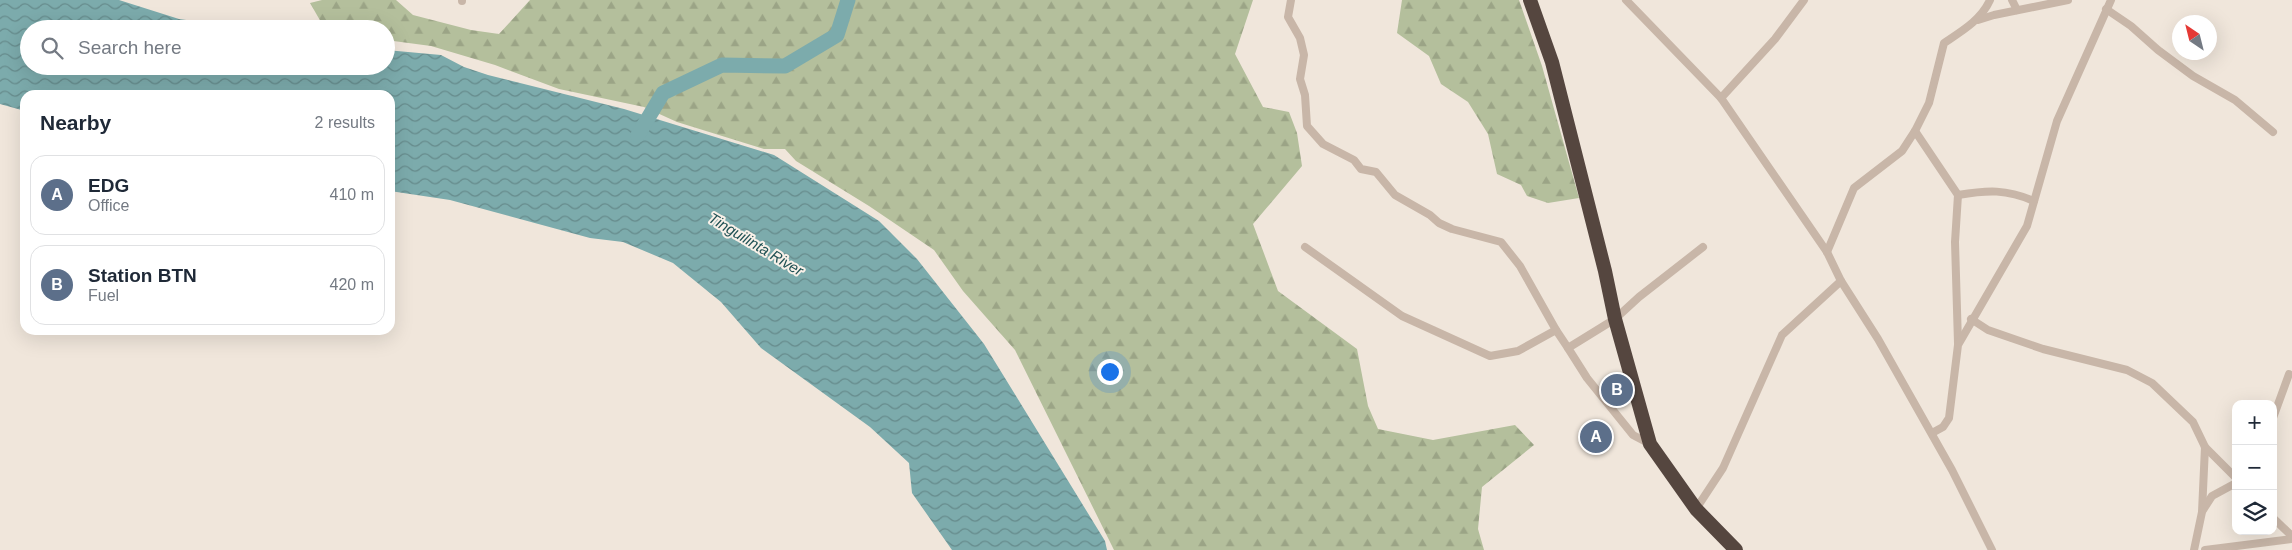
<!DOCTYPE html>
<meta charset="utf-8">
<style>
:root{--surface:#fff;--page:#f6f6f7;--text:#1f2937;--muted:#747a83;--line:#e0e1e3;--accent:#205154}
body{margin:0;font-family:Arial,sans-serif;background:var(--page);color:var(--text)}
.controls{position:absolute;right:15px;bottom:15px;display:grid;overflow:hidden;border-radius:10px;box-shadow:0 5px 20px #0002}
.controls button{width:45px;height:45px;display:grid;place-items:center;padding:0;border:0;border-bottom:1px solid var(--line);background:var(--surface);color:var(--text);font:25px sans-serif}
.compass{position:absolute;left:2172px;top:15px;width:45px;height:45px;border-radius:50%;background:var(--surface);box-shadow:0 5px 20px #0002;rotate:325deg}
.you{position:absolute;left:1109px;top:371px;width:18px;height:18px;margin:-12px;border:4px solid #fff;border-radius:50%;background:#1a73e8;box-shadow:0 0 0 8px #1a73e833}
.badge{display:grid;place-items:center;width:32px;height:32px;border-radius:50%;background:var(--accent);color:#fff;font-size:16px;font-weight:700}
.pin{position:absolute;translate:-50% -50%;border:2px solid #fff;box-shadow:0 1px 5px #0006}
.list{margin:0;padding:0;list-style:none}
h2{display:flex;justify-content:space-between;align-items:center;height:65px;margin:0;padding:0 20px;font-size:21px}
h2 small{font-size:16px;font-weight:400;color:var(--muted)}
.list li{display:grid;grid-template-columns:32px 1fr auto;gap:15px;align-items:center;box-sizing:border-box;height:80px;margin:0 10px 10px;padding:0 10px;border:1px solid var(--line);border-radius:15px}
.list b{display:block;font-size:19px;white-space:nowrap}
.list p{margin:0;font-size:16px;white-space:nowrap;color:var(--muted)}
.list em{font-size:16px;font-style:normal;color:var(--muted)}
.icon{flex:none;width:28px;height:28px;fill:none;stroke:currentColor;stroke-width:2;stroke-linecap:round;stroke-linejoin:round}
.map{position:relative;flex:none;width:2292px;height:550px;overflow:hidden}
.search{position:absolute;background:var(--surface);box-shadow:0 5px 20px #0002;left:20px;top:20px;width:375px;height:55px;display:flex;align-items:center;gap:12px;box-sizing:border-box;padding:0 18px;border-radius:28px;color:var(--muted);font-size:19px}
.panel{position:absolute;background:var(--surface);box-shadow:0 5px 20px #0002;left:20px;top:90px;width:375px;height:245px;border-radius:15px}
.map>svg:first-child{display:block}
.forest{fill:url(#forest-firs)}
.water{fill:url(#water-waves)}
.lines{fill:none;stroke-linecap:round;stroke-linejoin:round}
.river{stroke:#7cabac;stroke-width:15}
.street{stroke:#c8b6a8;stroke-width:8}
.highway{stroke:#55463f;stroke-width:14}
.labels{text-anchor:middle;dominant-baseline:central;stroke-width:4;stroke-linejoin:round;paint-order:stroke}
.water-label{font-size:15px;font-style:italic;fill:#205154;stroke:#f8f0e8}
</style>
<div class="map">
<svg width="2292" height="550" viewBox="0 0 2292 550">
<defs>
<pattern id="forest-firs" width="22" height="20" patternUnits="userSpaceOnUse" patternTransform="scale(1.25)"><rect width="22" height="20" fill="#b4bf9c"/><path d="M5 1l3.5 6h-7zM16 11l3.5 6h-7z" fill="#9ba486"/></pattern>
<pattern id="water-waves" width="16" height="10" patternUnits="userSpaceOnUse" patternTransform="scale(1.25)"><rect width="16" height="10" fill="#7cabac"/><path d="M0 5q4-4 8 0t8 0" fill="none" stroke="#668b8c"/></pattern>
</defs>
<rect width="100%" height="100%" fill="#f0e6db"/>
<g class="forest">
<path d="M322 0H396L413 15 471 30 499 34 530 0H1253L1235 54 1263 107 1289 112 1297 133 1302 166 1253 224 1278 291 1357 349 1368 406 1378 429 1433 440 1515 425 1534 445 1482 487 1478 529 1484 550H1114L1015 350 963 291 934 250 869 206 796 161 785 149H764L677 122 644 107 559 89 495 65 431 46 386 40V29H325L310 3Z"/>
<path d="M1402 0H1519L1542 66 1579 198 1548 203 1527 196 1521 185 1497 174 1488 134 1468 102 1441 84 1429 56 1397 33Z"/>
</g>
<path class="water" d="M0 0H119L179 19 208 23 230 29H29V66H386V50L441 55 464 67 488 75 624 109 774 155 879 221 917 259 984 344 1105 541 1107 550H952L912 493 909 463 870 427 761 348 721 302 673 263 623 242 590 238 450 200 390 191V95H25V111L0 104Z"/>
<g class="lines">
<path class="river" d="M638 135 663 93 722 65 785 66 837 35 848 0"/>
<g class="street">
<path d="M462 0V1"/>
<path d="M1291 0 1288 17 1300 38 1304 55 1300 79 1305 95 1307 126 1323 144 1354 160 1361 169 1376 172 1395 195 1430 215 1439 223 1452 229 1501 242 1520 266 1556 330"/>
<path d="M1626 0 1721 98 1827 252 1841 281 1878 339 1952 470 1992 550"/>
<path d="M2012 0 2017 10"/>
<path d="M2106 9 2131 26 2158 50 2193 76 2235 100 2273 132"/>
<path d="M1978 20 1994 15 2068 0"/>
<path d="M1721 98 1775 39 1804 0"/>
<path d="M1915 131 1958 195 1955 242 1958 343"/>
<path d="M1958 195C1988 190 2006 189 2034 201"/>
<path d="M1305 247 1402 316 1490 356 1518 351 1556 330 1568 348"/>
<path d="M1827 252 1854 188 1902 151 1915 131 1929 103 1944 43C1962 31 1981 20 1990 0"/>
<path d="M1971 319 1988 330 2043 349 2127 370 2152 383 2193 422 2205 447 2202 512 2194 550"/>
<path d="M2273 418 2289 374"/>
<path d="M1932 433 1943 427 1949 418 1958 345 2027 226 2057 121 2111 0"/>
<path d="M1650 444 1633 435 1587 378 1568 348 1615 319 1639 297 1703 247"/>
<path d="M2205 447 2236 478"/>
<path d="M1696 509 1723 468 1782 335 1841 281"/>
<path d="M2203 510 2212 496 2236 483"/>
<path d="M2273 518 2292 536"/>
<path d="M2205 550 2292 539"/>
</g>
<path class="highway" d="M1530 0 1552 62 1605 271 1615 319 1650 444 1696 509 1736 550"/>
</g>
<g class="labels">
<g class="water-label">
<text transform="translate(756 244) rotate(31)">Tinguilinta River</text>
</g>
</g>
</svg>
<div class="controls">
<button>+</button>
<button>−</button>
<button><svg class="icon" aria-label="layers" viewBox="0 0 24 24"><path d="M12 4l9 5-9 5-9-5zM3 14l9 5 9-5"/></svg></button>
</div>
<svg class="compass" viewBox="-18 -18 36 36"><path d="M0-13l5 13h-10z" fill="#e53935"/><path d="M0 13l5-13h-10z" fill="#747a83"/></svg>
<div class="you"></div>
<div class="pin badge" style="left:1596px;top:437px;background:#5c6f8a">A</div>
<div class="pin badge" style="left:1617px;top:390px;background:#5c6f8a">B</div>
<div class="search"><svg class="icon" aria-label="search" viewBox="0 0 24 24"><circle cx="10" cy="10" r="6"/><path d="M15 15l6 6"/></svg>Search here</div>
<section class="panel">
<h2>Nearby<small>2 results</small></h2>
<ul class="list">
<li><span class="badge" style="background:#5c6f8a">A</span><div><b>EDG</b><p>Office</p></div><em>410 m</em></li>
<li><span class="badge" style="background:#5c6f8a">B</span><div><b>Station BTN</b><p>Fuel</p></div><em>420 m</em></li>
</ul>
</section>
</div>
